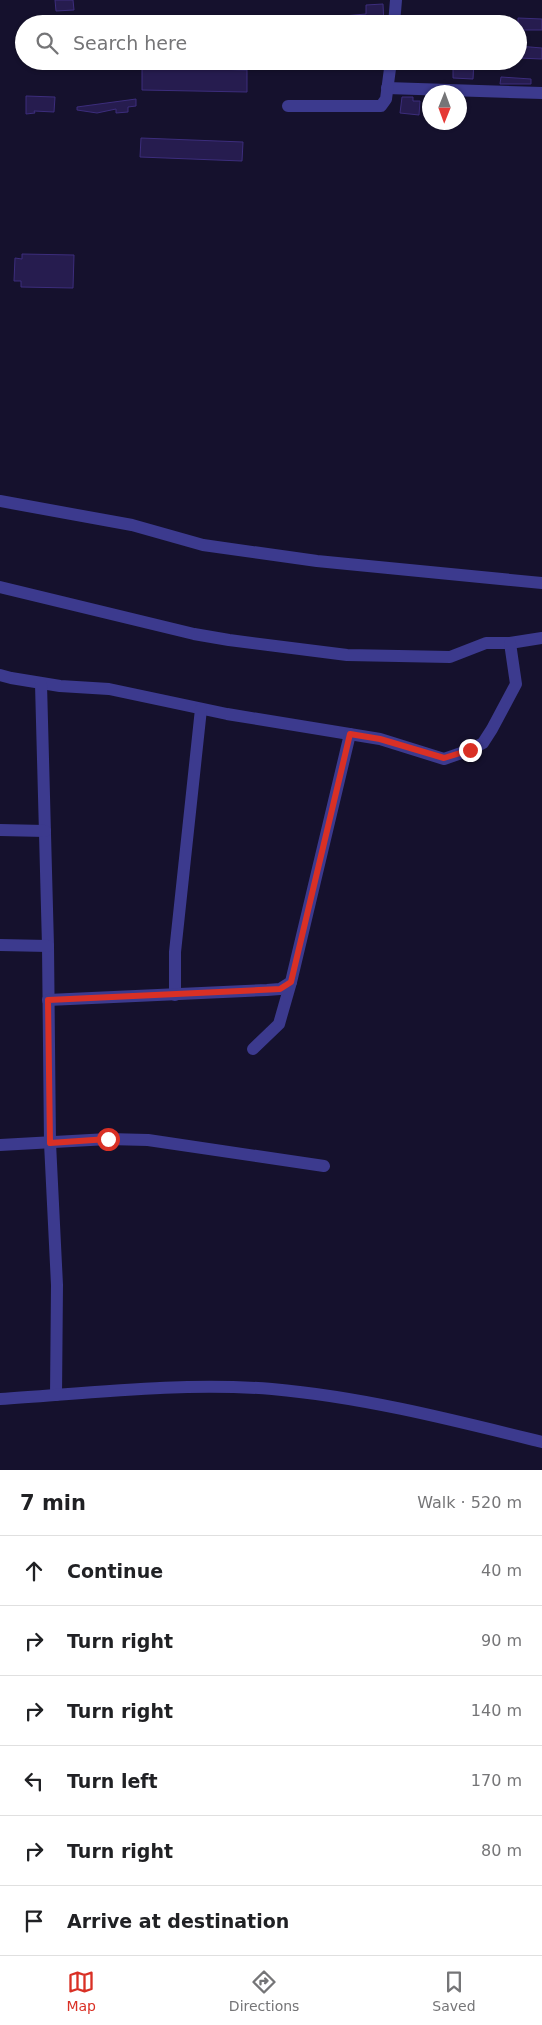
<!DOCTYPE html>
<meta charset="utf-8">
<style>
:root{--surface:#fff;--page:#f6f6f6;--text:#202124;--muted:#757577;--line:#e0e0e0;--accent:#d93025}
body{margin:0;font-family:"DejaVu Sans",sans-serif;background:var(--page);color:var(--text)}
.compass{position:absolute;left:422px;top:85px;width:45px;height:45px;border-radius:50%;background:var(--surface);box-shadow:0 1px 4px #0004;rotate:181deg}
.stop{position:absolute;width:15px;height:15px;margin:-11px;border:4px solid #d93025;border-radius:50%;background:#fff}
.stop.end{background:#d93025;border-color:#fff;box-shadow:0 1px 5px #0008}
.list{margin:0;padding:0;list-style:none}
h2{display:flex;justify-content:space-between;align-items:center;height:65px;margin:0;padding:0 20px;font-size:21px}
h2 small{font-size:16px;font-weight:400;color:var(--muted)}
.list li{display:grid;grid-template-columns:32px 1fr auto;gap:15px;align-items:center;box-sizing:border-box;height:70px;padding:0 20px;border-top:1px solid var(--line)}
.list b{display:block;font-size:19px;white-space:nowrap}
.list em{font-size:16px;font-style:normal;color:var(--muted)}
.icon{flex:none;width:28px;height:28px;fill:none;stroke:currentColor;stroke-width:2;stroke-linecap:round;stroke-linejoin:round}
.map{position:relative;flex:none;width:542px;height:1470px;overflow:hidden}
.search{position:absolute;background:var(--surface);box-shadow:0 1px 4px #0004;left:15px;right:15px;top:15px;height:55px;display:flex;align-items:center;gap:12px;box-sizing:border-box;padding:0 18px;border-radius:28px;color:var(--muted);font-size:19px}
.sheet{height:485px;background:var(--surface)}
nav{display:flex;justify-content:space-around;align-items:center;box-sizing:border-box;height:70px;border-top:1px solid var(--line);background:var(--surface);font-size:14px;color:var(--muted)}
nav a{display:grid;justify-items:center;gap:2px}
nav .on{color:var(--accent)}
.map>svg:first-child{display:block}
.building{fill:#261c4f;stroke:#3c2d7c}
.lines{fill:none;stroke-linecap:round;stroke-linejoin:round}
.minor{stroke:#3c3a8e;stroke-width:12}
.route{stroke:#d93025;stroke-width:6}
</style>
<div class="map">
<svg width="542" height="1470" viewBox="0 0 542 1470">
<rect width="100%" height="100%" fill="#15112d"/>
<g class="building">
<path d="M55 0H73L74 10 56 11Z"/>
<path d="M383 4 384 24H333L332 17 366 14V5Z"/>
<path d="M518 18 542 19V30H518Z"/>
<path d="M518 46 542 48V59L518 58Z"/>
<path d="M453 61H474L473 79 453 78Z"/>
<path d="M142 67 247 70V92L142 90Z"/>
<path d="M501 77 531 79V84H500Z"/>
<path d="M26 96 55 97 54 112 34 111 35 113 26 114Z"/>
<path d="M402 97H413V101H420L419 115 400 113Z"/>
<path d="M136 99V106L128 107V112L116 113V109L97 113 77 110V107Z"/>
<path d="M141 138 243 142 242 161 140 157Z"/>
<path d="M22 254 74 255 73 288 21 287V281H14L15 258 22 259Z"/>
</g>
<g class="lines">
<g class="minor">
<path d="M394 24 396 0"/>
<path d="M387 88 542 93"/>
<path d="M288 106H381L386 99 391 61"/>
<path d="M0 501 132 525 203 545 317 561 542 583"/>
<path d="M0 587 194 634 229 640 347 655 450 657 486 643H510L542 638"/>
<path d="M0 675 11 678 60 686 109 689 227 714 380 739 444 759 470 750 483 743 492 729 516 684 510 643"/>
<path d="M41 684 48 946 50 1143 57 1285 56 1395"/>
<path d="M0 830 45 831"/>
<path d="M0 945 48 946"/>
<path d="M175 995V952L201 709"/>
<path d="M48 1000 267 990 280 989 291 982 350 734"/>
<path d="M253 1049 279 1024 291 982"/>
<path d="M0 1145 108 1139 148 1140 324 1166"/>
<path d="M0 1399C90 1393 181 1382 272 1389 363 1397 453 1420 542 1442"/>
</g>
</g>
<g class="lines">
<path class="route" d="M108 1139 50 1143 48 1000 280 989 291 982 350 734 380 739 444 758 470 750"/>
</g>
</svg>
<svg class="compass" viewBox="-18 -18 36 36"><path d="M0-13l5 13h-10z" fill="#e53935"/><path d="M0 13l5-13h-10z" fill="#757577"/></svg>
<div class="stop" style="left:108px;top:1139px"></div>
<div class="stop end" style="left:470px;top:750px"></div>
<div class="search"><svg class="icon" aria-label="search" viewBox="0 0 24 24"><circle cx="10" cy="10" r="6"/><path d="M15 15l6 6"/></svg>Search here</div>
</div>
<section class="sheet">
<h2>7 min<small>Walk · 520 m</small></h2>
<ul class="list">
<li><svg class="icon" aria-label="ahead" viewBox="0 0 24 24"><path d="M12 20V5M6 11l6-6 6 6"/></svg><div><b>Continue</b></div><em>40 m</em></li>
<li><svg class="icon" aria-label="right" viewBox="0 0 24 24"><path d="M7 20v-9h11M14 6l5 5-5 5"/></svg><div><b>Turn right</b></div><em>90 m</em></li>
<li><svg class="icon" aria-label="right" viewBox="0 0 24 24"><path d="M7 20v-9h11M14 6l5 5-5 5"/></svg><div><b>Turn right</b></div><em>140 m</em></li>
<li><svg class="icon" aria-label="left" viewBox="0 0 24 24"><path d="M17 20v-9H6M10 6l-5 5 5 5"/></svg><div><b>Turn left</b></div><em>170 m</em></li>
<li><svg class="icon" aria-label="right" viewBox="0 0 24 24"><path d="M7 20v-9h11M14 6l5 5-5 5"/></svg><div><b>Turn right</b></div><em>80 m</em></li>
<li><svg class="icon" aria-label="arrive" viewBox="0 0 24 24"><path d="M6 21V4h12l-3 4 3 4H6"/></svg><div><b>Arrive at destination</b></div></li>
</ul>
</section>
<nav>
<a class="on"><svg class="icon" aria-label="map" viewBox="0 0 24 24"><path d="M3 6l6-2 6 2 6-2v14l-6 2-6-2-6 2zM9 4v14M15 6v14"/></svg>Map</a>
<a><svg class="icon" aria-label="directions" viewBox="0 0 24 24"><path d="M12 3l9 9-9 9-9-9zM9 14v-3h6M13 9l2 2-2 2"/></svg>Directions</a>
<a><svg class="icon" aria-label="saved" viewBox="0 0 24 24"><path d="M7 4h10v16l-5-4-5 4z"/></svg>Saved</a>
</nav>
